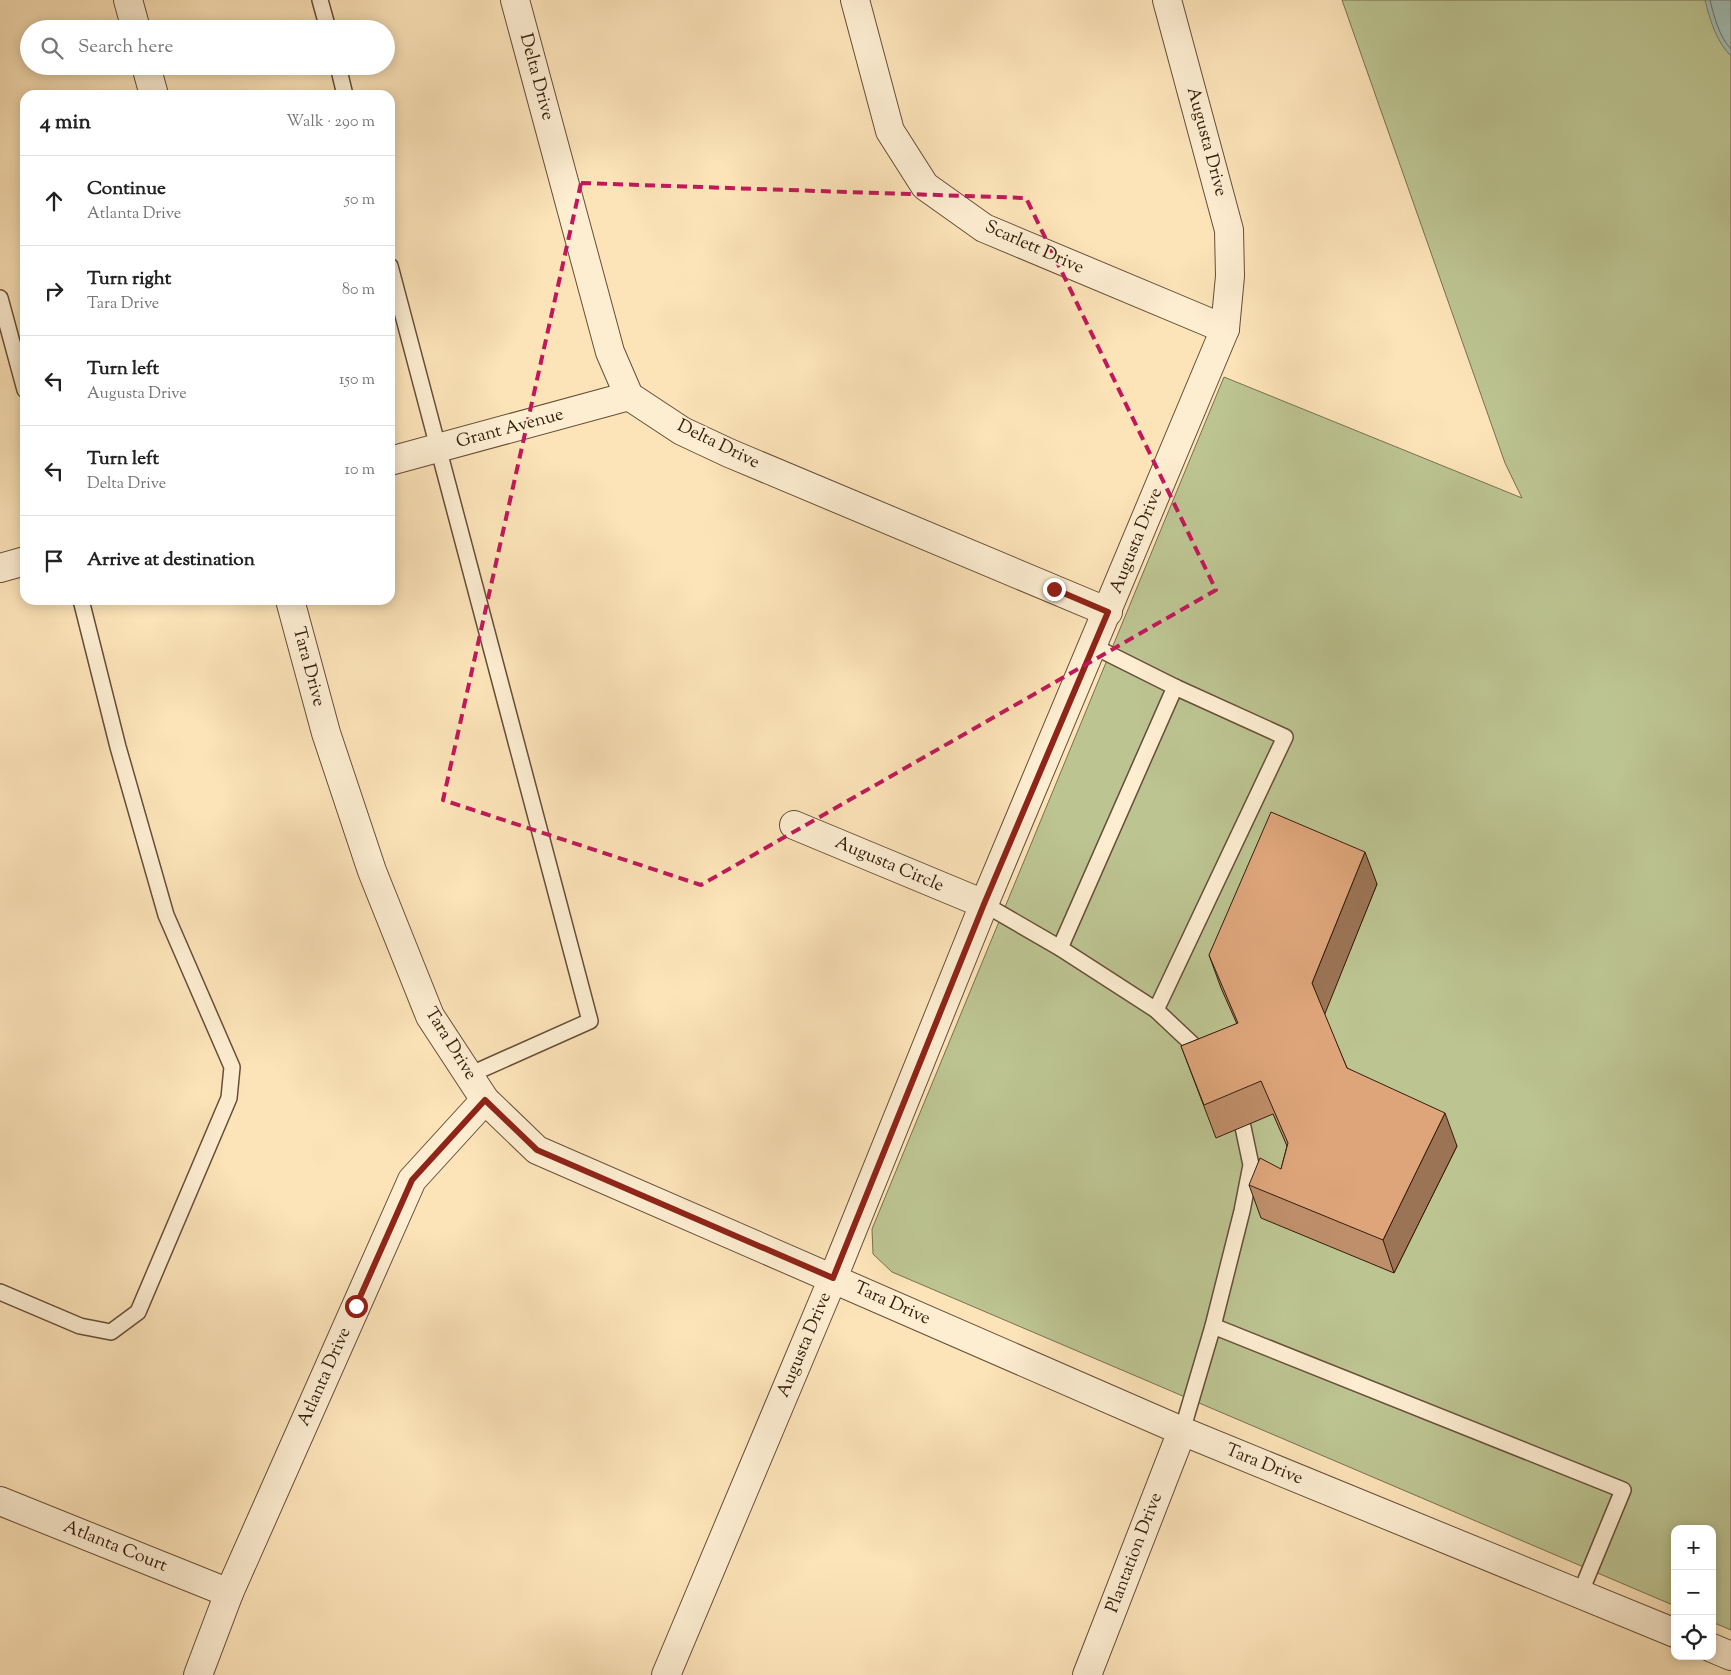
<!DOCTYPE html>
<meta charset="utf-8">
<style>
:root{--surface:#fff;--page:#f6f6f6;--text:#222;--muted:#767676;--line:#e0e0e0}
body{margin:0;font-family:"Sorts Mill Goudy",serif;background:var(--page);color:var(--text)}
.controls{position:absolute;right:15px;bottom:15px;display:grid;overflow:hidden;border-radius:10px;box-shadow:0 2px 12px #0003}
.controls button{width:45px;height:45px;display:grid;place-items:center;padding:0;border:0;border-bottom:1px solid var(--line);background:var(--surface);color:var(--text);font:25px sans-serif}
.stop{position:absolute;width:15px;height:15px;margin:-11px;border:4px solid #8f2418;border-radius:50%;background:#fff}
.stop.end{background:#8f2418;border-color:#fff;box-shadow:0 1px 5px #0008}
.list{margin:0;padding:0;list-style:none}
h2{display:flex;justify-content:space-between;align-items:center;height:65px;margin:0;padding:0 20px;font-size:21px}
h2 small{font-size:16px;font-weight:400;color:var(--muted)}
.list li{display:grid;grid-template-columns:32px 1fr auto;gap:15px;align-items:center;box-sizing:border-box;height:90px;padding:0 20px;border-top:1px solid var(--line)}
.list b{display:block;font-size:19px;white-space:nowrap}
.list p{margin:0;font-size:16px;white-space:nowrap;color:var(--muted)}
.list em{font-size:16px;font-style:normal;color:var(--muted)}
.icon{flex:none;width:28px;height:28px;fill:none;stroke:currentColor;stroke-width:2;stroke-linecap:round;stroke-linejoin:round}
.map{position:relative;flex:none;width:1731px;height:1675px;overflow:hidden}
.search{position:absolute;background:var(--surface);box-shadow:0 2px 12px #0003;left:20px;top:20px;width:375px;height:55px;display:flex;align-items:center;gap:12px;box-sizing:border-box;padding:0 18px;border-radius:28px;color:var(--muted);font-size:19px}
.panel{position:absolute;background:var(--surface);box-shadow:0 2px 12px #0003;left:20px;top:90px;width:375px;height:515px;border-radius:15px}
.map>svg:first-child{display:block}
.green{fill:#bcc491;stroke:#78704f}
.water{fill:#a1bdb6;stroke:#757d72}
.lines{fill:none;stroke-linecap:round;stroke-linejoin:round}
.shore{stroke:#6a6d62;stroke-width:1}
.lane-casing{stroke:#664e38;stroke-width:18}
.street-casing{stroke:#664e38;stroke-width:30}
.lane{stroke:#fdedd1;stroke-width:15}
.street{stroke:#fdedd1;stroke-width:28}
.wall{fill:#bf8e6a;stroke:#341d0d}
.shaded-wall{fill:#9b7456;stroke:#341d0d}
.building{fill:#dea57b;stroke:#341d0d}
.route{stroke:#8f2418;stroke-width:6}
.marked{fill:none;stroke:#c2185b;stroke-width:4;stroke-dasharray:10 6;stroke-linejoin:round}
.labels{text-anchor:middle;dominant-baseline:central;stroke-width:4;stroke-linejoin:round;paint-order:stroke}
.street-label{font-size:18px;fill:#341d0d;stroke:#fdedd1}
</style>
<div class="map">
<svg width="1731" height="1675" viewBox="0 0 1731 1675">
<rect width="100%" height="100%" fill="#fce3b8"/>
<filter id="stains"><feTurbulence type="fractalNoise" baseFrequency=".004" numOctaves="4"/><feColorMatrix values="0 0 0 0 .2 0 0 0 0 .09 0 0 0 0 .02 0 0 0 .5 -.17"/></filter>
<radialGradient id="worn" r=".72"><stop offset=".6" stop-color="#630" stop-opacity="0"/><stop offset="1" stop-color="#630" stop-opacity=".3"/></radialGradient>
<path class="green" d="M1342 0H1731V1630L1712 1622V1529H1675V1606L892 1272 873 1254 872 1229 1224 377 1522 498 1505 463Z"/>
<path class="water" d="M1705 0H1731V56C1716 41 1710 20 1705 0Z"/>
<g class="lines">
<path class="shore" d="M1710 0C1714 16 1719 37 1731 49"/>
<g class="lane-casing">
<g id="lane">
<path d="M320 0 328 29"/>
<path d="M338 66 345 95"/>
<path d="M390 266 590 1021 469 1075"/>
<path d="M0 298 25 390"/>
<path d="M1093 646 1175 687"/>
<path d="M984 904 1060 948 1156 1010 1206 1057"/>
<path d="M1060 948 1175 687 1285 737 1156 1010"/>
<path d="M0 1292 80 1326 111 1332 138 1312 229 1098 232 1067 166 915 118 747 81 600"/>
<path d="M1213 1326 1623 1490 1580 1594"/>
<path d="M1182 1431 1213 1326 1242 1211 1251 1165 1243 1127 1235 1109"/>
</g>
</g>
<g class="street-casing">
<g id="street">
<path d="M128 0 136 29"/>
<path d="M515 0 610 352 629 396 682 431 729 453 1108 612"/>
<path d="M855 0 890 131 925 186 984 228 1225 329"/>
<path d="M146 66 154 95"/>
<path d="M390 461 629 396"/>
<path d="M0 568 25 561"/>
<path d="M290 600 326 733 372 871 430 1016 485 1100 537 1150 1182 1431 1675 1633"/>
<path d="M794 825 984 904"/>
<path d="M0 1501 229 1593"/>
<path d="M1712 1648 1731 1656"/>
<path d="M198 1675 229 1593 412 1180 485 1100"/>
<path d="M666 1675 833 1278 984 904 1225 329 1230 276 1229 230 1167 0"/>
<path d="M1087 1675 1182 1431"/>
</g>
</g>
<use href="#lane" class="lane"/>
<use href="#street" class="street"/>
</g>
<path class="wall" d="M1377 884 1324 1014 1347 1068 1457 1146 1394 1273 1261 1218 1249 1185 1281 1169 1287 1146 1273 1114 1216 1138 1181 1046 1237 1024 1221 988 1209 955Z"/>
<g class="shaded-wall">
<path d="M1365 852 1377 884 1324 1016 1312 983Z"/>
<path d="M1445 1113 1457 1146 1394 1273 1383 1240Z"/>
</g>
<path class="building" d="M1271 812 1365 852 1312 983 1347 1068 1445 1113 1383 1240 1249 1185 1260 1158 1281 1169 1288 1143 1261 1081 1204 1105 1181 1046 1238 1023 1209 955Z"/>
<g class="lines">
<path class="route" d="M356 1306 412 1180 485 1100 537 1150 833 1278 984 904 1108 612 1054 589"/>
</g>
<path class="marked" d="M581 183 1026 198 1216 590 701 885 443 800Z"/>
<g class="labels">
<g class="street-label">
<text transform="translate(536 77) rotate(75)">Delta Drive</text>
<text transform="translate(1206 142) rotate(75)">Augusta Drive</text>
<text transform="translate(1034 248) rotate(24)">Scarlett Drive</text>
<text transform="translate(510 429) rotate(-15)">Grant Avenue</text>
<text transform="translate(718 445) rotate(26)">Delta Drive</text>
<text transform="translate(1137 541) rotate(-68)">Augusta Drive</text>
<text transform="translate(308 667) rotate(75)">Tara Drive</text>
<text transform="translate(889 865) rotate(23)">Augusta Circle</text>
<text transform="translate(450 1044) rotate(58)">Tara Drive</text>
<text transform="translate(892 1304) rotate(24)">Tara Drive</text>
<text transform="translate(805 1345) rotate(-67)">Augusta Drive</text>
<text transform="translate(325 1377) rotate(-66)">Atlanta Drive</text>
<text transform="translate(1264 1465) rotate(22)">Tara Drive</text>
<text transform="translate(115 1547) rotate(22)">Atlanta Court</text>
<text transform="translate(1135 1553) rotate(-69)">Plantation Drive</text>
</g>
</g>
<rect width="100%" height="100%" filter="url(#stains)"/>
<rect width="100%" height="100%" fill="url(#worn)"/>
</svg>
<div class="controls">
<button>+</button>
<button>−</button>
<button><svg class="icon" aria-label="locate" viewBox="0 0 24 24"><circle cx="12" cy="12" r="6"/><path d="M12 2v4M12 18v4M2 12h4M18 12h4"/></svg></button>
</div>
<div class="stop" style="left:356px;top:1306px"></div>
<div class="stop end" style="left:1054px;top:589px"></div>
<div class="search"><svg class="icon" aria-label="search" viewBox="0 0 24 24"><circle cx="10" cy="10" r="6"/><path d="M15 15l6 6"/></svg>Search here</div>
<section class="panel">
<h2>4 min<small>Walk · 290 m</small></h2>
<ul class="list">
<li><svg class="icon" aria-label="ahead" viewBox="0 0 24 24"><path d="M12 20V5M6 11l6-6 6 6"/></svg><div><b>Continue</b><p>Atlanta Drive</p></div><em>50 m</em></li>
<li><svg class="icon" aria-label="right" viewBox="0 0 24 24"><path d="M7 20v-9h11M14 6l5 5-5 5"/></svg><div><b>Turn right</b><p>Tara Drive</p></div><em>80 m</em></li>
<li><svg class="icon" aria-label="left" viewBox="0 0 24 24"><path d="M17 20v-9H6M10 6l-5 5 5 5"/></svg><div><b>Turn left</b><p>Augusta Drive</p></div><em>150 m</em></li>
<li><svg class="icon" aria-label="left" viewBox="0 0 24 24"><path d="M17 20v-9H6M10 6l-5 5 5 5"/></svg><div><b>Turn left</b><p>Delta Drive</p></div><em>10 m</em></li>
<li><svg class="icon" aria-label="arrive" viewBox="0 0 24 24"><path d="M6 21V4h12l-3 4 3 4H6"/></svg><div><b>Arrive at destination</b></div></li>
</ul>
</section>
</div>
